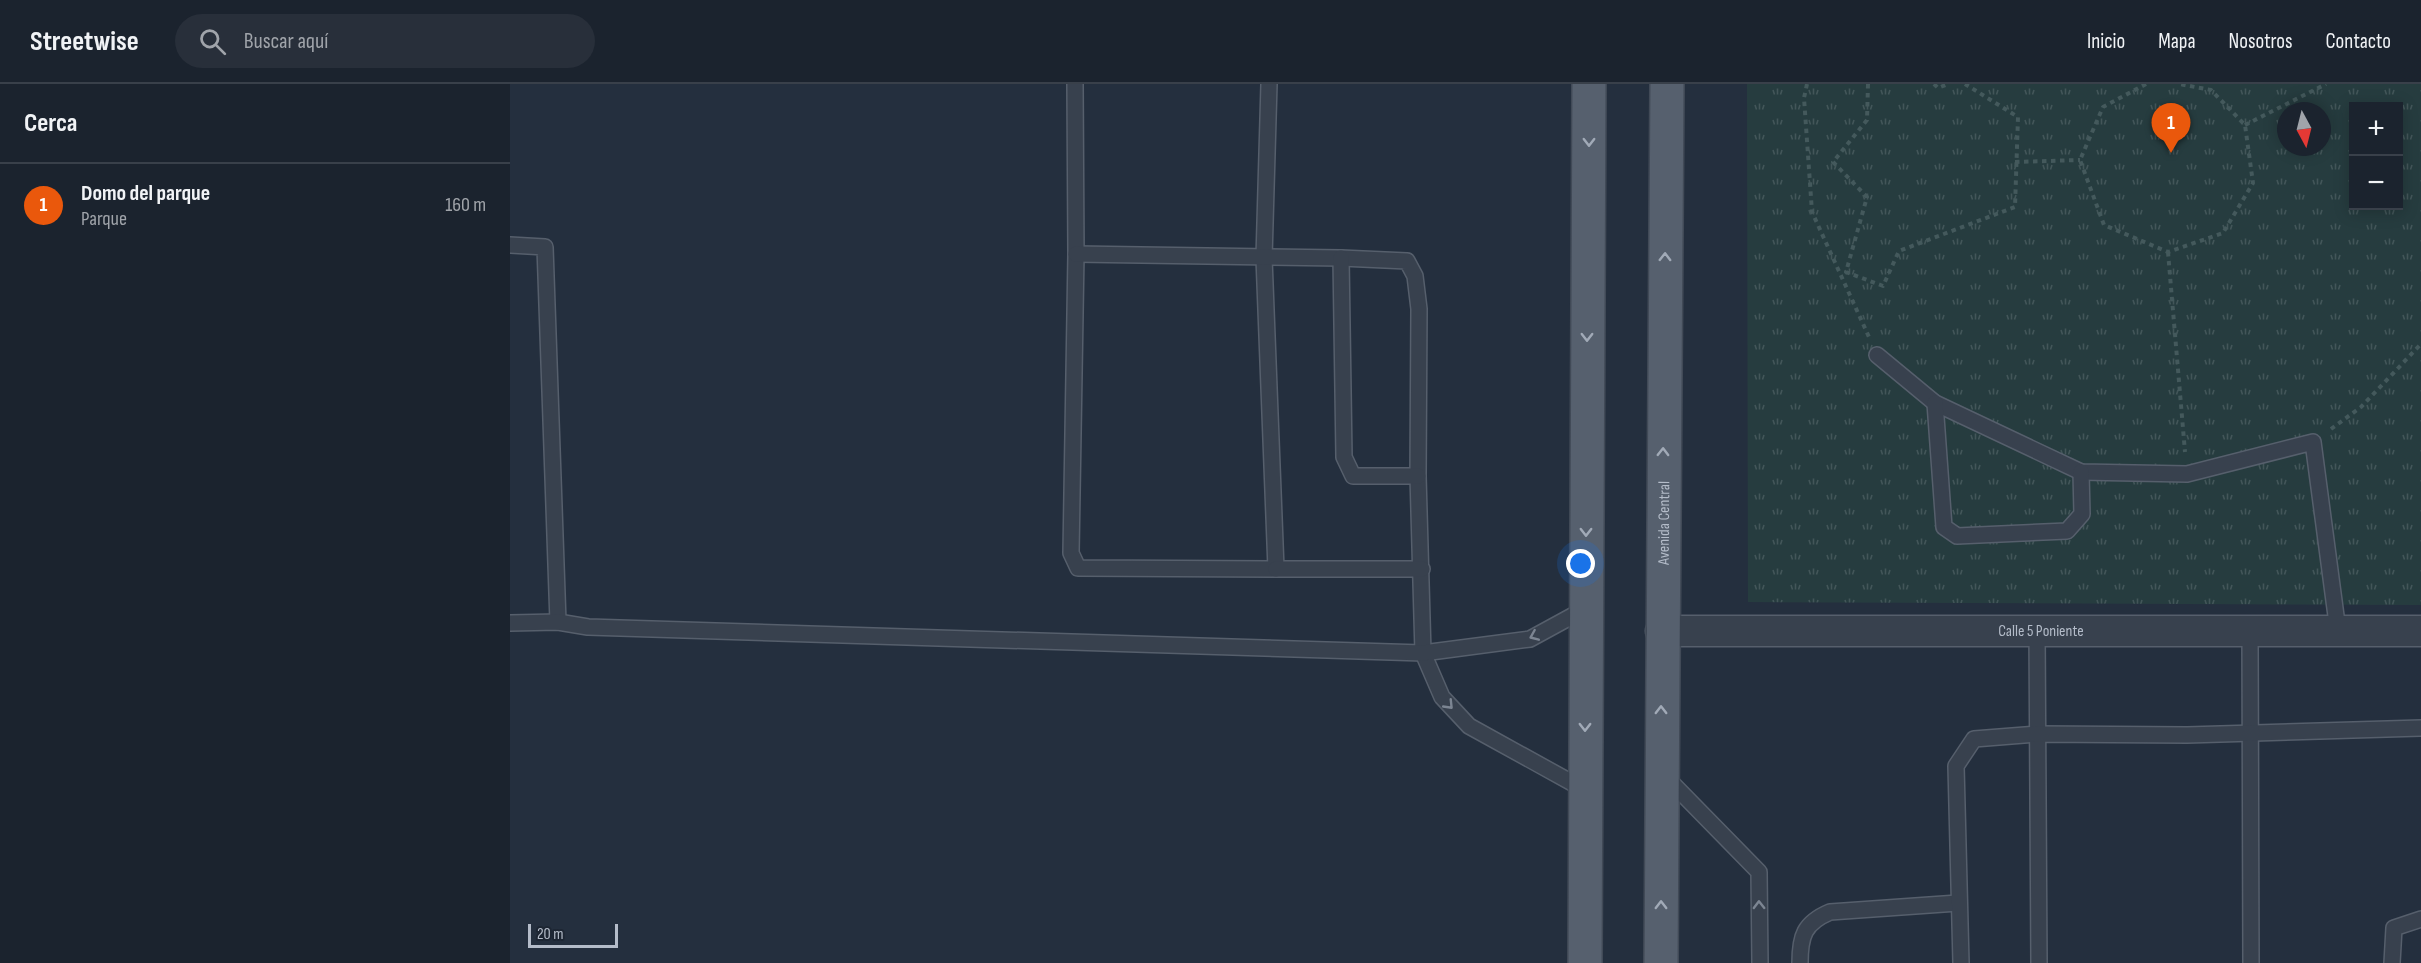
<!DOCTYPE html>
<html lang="es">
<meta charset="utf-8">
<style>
:root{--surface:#1b232e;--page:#282f3a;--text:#f1f3f6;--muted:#a0a4aa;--line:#39404a;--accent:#ea580c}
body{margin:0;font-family:"Sofia Sans Condensed",sans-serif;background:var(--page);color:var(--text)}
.controls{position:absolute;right:18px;top:18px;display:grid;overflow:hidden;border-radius:0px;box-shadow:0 3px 15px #0003}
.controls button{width:54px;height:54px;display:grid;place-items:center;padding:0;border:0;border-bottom:2px solid var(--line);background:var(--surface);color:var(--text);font:30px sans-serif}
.compass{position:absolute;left:1767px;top:18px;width:54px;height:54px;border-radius:50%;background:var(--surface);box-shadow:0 3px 15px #0003;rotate:173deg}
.scale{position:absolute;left:18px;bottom:15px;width:90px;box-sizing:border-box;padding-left:6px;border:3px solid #b4bcc9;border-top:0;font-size:16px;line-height:21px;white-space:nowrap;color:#b4bcc9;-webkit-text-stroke:4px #1d2633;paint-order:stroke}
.you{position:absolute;left:1071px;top:480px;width:21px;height:21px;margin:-15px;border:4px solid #fff;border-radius:50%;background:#1a73e8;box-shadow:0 0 0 9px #1a73e833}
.badge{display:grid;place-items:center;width:39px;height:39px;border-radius:50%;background:var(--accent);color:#fff;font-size:20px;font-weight:700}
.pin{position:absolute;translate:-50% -50px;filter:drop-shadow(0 2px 3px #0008)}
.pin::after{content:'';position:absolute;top:32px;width:21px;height:18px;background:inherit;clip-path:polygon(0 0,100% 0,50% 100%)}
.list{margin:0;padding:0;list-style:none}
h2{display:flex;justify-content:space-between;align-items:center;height:78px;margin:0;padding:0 24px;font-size:26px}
h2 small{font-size:20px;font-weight:400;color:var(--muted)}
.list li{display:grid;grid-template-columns:39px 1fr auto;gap:18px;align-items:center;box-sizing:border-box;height:84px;padding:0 24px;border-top:2px solid var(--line)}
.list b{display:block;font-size:22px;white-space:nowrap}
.list p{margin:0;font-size:20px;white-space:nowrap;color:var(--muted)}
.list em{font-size:20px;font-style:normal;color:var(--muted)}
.icon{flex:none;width:33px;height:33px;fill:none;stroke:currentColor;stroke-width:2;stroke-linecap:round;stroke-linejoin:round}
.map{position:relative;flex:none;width:1911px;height:879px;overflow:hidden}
header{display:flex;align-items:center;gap:36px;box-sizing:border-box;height:84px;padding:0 30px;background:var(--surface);border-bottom:2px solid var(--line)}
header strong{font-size:28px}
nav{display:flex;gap:33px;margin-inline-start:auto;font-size:21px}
.search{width:420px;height:54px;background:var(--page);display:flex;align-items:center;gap:15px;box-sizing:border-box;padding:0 21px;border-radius:33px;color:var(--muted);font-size:22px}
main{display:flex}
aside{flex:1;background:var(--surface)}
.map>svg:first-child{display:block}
.park{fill:url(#park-tufts);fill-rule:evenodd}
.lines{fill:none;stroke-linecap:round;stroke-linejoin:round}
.service-casing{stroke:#565f6c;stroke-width:18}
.minor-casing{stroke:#565f6c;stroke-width:33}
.primary-casing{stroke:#414a57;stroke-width:36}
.path{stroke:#44595c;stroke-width:4;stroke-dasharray:4.5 4.5;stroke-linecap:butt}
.service{stroke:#38414e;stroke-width:15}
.minor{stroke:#38414e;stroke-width:30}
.primary{stroke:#56606e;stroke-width:33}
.oneway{stroke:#a1aab7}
.oneway2{stroke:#7c8592}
.labels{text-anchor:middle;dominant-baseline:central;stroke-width:6;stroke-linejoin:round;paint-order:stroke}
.street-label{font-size:16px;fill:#b4bcc9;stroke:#1d2633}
</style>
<header>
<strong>Streetwise</strong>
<div class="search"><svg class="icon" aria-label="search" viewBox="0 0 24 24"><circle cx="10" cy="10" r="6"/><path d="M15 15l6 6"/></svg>Buscar aquí</div>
<nav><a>Inicio</a><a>Mapa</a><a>Nosotros</a><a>Contacto</a></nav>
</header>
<main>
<aside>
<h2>Cerca<small></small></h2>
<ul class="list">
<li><span class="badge">1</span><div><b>Domo del parque</b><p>Parque</p></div><em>160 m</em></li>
</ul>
</aside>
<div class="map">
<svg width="1911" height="879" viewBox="0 0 1911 879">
<defs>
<pattern id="park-tufts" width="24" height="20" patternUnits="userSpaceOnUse" patternTransform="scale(1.5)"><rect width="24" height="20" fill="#263c3f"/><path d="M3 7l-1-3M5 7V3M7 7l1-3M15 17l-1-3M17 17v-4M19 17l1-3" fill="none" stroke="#435659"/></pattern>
</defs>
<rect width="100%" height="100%" fill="#242f3e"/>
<path class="park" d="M1237 0H1911V521L1238 518ZM1844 22H1888V122H1844ZM1776 27H1812V63H1776Z"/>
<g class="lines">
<g class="service-casing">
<g id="service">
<path d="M565 0 566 170 561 469 568 484 766 485 754 174 759 0"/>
<path d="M0 161 35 163 48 538"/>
<path d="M566 170 831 174 897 177 905 192 909 225 908 392 913 569 932 613 959 642 1075 706"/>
<path d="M831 174 834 373 843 392H908"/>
<path d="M1367 271 1425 319 1571 388 1677 390 1803 358 1828 547"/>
<path d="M1425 319 1434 443 1447 452 1557 447 1572 430 1571 388"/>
<path d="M766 485H912"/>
<path d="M0 539 48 538 78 543 913 569 1020 555 1075 525"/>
<path d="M1527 547 1529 879"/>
<path d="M1740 547 1741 879"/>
<path d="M1155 692 1249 788 1250 879"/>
<path d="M1290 879C1290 852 1294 839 1320 828L1448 819"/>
<path d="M1451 879 1446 682 1464 655 1528 650 1677 651 1911 644"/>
<path d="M1882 879 1884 844 1911 835"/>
</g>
</g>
<g class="minor-casing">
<g id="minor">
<path id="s1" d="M1151 547H1911"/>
</g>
</g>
<g class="primary-casing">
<g id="primary">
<path d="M1075 879 1079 0"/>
<path id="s2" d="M1151 879 1157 0"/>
</g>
</g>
<g class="path">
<path d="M1297 0 1294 14 1302 128 1359 253"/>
<path d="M1358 0 1357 36 1323 78 1357 113 1336 188 1373 202 1389 167 1505 123 1508 33 1455 0"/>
<path d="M1424 0 1428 4 1438 0"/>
<path d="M1636 0 1593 23 1570 76 1594 141 1658 168 1713 149 1743 99 1735 41 1701 6 1669 0"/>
<path d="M1735 41 1816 0"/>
<path d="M1505 78 1570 76"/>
<path d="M1658 168 1675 368"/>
<path d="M1821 345 1851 323 1911 260"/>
</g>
<use href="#service" class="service"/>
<use href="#minor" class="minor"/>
<use href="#primary" class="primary"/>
</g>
<defs><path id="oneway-chevron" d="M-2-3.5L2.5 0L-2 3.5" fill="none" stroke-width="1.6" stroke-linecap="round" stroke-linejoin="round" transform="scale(1.5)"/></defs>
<g class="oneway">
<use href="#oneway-chevron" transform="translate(1079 58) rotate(90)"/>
<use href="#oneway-chevron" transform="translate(1155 173) rotate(-89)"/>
<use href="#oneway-chevron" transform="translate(1077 253) rotate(90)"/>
<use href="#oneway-chevron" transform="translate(1153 368) rotate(-89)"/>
<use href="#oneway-chevron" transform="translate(1076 448) rotate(90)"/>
<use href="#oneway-chevron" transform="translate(1151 626) rotate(-90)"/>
<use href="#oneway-chevron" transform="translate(1075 643) rotate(90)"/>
<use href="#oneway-chevron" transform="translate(1151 821) rotate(-90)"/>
</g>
<g class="oneway2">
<use href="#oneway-chevron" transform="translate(1024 552) rotate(157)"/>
<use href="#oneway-chevron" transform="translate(939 621) rotate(46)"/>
<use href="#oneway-chevron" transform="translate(1249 821) rotate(-91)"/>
</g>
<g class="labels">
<g class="street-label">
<text stroke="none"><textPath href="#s2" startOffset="440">Avenida Central</textPath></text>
<text stroke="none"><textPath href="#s1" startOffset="380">Calle 5 Poniente</textPath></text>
</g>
</g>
</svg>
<div class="controls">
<button>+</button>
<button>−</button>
</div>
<svg class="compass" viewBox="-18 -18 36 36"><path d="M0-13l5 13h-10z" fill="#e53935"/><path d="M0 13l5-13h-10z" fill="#a0a4aa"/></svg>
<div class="scale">20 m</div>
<div class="you"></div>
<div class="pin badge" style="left:1661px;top:69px">1</div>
</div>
</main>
